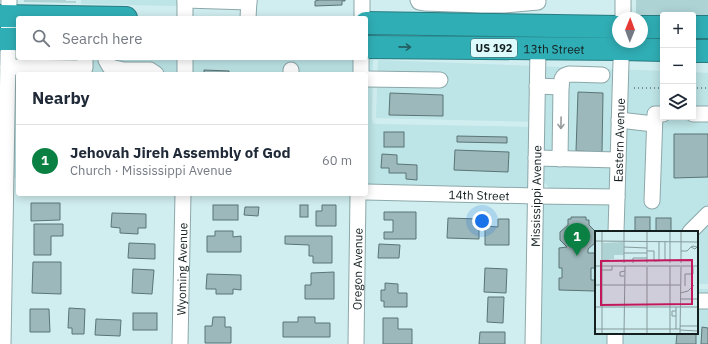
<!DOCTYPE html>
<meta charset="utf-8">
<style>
:root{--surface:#fff;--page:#f2f2f3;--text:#1f2937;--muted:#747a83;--line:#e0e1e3;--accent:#0b8043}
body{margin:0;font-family:"IBM Plex Sans",sans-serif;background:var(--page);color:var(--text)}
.controls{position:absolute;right:12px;top:12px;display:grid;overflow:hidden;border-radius:4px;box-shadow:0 2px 10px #0003}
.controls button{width:36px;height:36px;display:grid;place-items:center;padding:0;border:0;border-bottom:1px solid var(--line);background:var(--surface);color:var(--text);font:20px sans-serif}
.compass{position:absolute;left:612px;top:12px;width:36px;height:36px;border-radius:50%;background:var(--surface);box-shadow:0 2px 10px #0003;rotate:1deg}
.you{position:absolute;left:482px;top:221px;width:14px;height:14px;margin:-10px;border:3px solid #fff;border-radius:50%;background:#1a73e8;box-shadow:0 0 0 6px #1a73e833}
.badge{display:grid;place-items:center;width:26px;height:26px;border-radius:50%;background:var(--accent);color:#fff;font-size:13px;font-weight:700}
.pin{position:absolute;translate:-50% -33px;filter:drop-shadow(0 1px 2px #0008)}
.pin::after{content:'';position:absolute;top:21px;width:14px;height:12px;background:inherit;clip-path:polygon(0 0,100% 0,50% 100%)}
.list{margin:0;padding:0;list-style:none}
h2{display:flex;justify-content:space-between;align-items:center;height:52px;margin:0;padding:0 16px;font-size:17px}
h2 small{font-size:13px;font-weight:400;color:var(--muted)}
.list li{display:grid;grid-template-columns:26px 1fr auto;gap:12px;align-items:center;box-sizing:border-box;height:72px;padding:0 16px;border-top:1px solid var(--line)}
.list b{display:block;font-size:15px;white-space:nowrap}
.list p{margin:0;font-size:13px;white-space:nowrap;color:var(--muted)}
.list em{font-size:13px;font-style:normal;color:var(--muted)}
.icon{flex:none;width:22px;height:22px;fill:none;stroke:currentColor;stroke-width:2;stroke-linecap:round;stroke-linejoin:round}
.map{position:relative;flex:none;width:708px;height:344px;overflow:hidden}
.search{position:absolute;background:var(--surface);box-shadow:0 2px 10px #0003;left:16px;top:16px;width:352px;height:44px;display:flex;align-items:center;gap:10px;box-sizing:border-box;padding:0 14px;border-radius:4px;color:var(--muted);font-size:15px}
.panel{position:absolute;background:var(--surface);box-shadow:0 2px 10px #0003;left:16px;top:72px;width:352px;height:124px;border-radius:4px}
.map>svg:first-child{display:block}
.built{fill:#bde4e6}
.green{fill:#aed3d5}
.building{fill:#9cb8ba;stroke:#5a7576}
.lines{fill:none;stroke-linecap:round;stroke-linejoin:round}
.minor-casing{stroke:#8ca8aa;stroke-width:17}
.highway-casing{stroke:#267c81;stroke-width:24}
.path{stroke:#7a8f90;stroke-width:2;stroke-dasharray:1 3;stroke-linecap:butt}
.minor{stroke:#fff;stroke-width:15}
.highway{stroke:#30aeb5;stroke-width:22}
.oneway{stroke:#215f63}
.oneway2{stroke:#959a9b}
.labels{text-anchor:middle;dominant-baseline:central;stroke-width:3;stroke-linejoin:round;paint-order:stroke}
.shield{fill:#ddfafc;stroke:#506162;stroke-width:1}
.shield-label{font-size:11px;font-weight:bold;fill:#141f20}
.street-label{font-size:12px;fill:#141f20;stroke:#ddfafc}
.inset-road{fill:none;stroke:#859b9c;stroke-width:1}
.view{fill:#c2185b;fill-opacity:0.15;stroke:#c2185b;stroke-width:2}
.inset-edge{fill:none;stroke:#141f20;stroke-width:2}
</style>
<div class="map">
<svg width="708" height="344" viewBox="0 0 708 344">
<rect width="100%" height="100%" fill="#d0edef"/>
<g class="built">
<path d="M81 0H179V6L81 4Z"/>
<path d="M14 47H18V58H179V74H18V178H12Z"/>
<path d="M367 55 374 56 373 60 372 118 373 123 376 124 531 127 530 190 366 186Z"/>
<rect x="190" y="58" width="166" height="16"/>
<path d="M378 60 663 71V117H693V72L708 73V284H697V232H625V189L551 190 543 181V122L376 118Z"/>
<path d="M541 202 611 203V232H596V333H610L609 344H538Z"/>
<path d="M697 289H708V344H621V333H697Z"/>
</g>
<g class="green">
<path d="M24 0H66V1H76V3L24 2Z"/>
<path d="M636 0H708V18L693 17V15H663V17C654 17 644 17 636 15Z"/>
</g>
<g class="building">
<path d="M319 0H345V1H342V5L315 6V1Z"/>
<path d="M204 70 229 71V74H204Z"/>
<path d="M578 92 603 93 602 152 576 151Z"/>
<path d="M390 93 443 95V116L389 115Z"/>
<rect x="384" y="132" width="20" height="15"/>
<path d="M674 134H708V177L674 178Z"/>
<path d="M457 136 507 137V143L457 142Z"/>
<path d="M455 150 509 152 508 172 454 170Z"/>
<path d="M382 154 397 155V164L417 165V180L406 179V173H389V168H381Z"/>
<path d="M31 203H60V220L31 221Z"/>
<rect x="213" y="205" width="25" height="15"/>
<rect x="300" y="205" width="8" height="12"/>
<path d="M322 205H336V226H316V211H322Z"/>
<path d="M245 207H259L258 216 244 215Z"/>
<path d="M384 212H416V239H384V232H393V220H384Z"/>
<path d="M112 213 146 214V228H138V234L120 233V228L111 227Z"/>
<path d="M571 217H586V220H589V225L596 232V242L588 249V253H596V268H591V280H595V291L559 290V278H562V268H559V248L567 247 560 240V232L568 225V219H571Z"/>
<rect x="635" y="217" width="15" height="15"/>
<path d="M448 218 479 219V239L447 238Z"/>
<rect x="656" y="218" width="15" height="13"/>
<path d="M498 219H509V245H485V226L498 227Z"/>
<path d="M34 224H63V236H51V255H34Z"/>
<path d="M215 231H233V237L241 236V252H207V236H215Z"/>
<path d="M285 236H332V263H313V256H309V245L285 244Z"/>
<path d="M129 243 155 244V259L128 258Z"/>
<path d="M379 244 400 245 399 258H378Z"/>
<path d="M33 262H61V294L32 293Z"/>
<path d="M485 268 507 269 506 293 484 292Z"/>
<path d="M133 269 154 270 152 294 132 293Z"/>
<path d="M334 272V299H305V285H311V273Z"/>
<path d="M207 274 241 275V290L233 289V294H216V289H206Z"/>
<path d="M385 283 398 284V293H407V307H384V301H381V290H385Z"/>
<path d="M488 297H504L503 323 487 322Z"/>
<path d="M69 308 85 309 84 334H72V328H68Z"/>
<path d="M30 309H49L50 332H30Z"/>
<rect x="133" y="313" width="24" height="17"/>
<path d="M213 317H225V327H231V343H205V326H212Z"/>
<path d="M298 317H315V323H330V337H283V322H298Z"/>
<path d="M383 318H398V329H412V344H383Z"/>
<path d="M96 319 121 320 120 336 95 335Z"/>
<path d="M702 327 708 328V344H701Z"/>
<path d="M480 332H505V344H479Z"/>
<path d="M677 333H696V344H676Z"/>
</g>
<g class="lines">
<g class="minor-casing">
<g id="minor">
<path d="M185 0 249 2"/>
<path d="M418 0 419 2 424 3 482 5H505L538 2"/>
<path d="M185 18V0"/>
<path d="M248 18 249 0"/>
<path d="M362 18V0"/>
<path d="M623 18V0"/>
<path d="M106 58V60L110 67 124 70H150L156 74"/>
<path d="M8 67 85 68V58"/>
<path d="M185 74V58"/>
<path d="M291 74V70"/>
<path d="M361 74V58"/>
<path d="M366 79 440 80"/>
<path d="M537 86 561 87 562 79 564 76 569 74 602 75"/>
<path d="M693 114H708"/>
<path d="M619 120 654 124"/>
<path d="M536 158 618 160"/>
<path d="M560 159 561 87"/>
<path id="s1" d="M366 192 535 196 617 197"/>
<path d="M652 201 655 114H663"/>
<path id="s2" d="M616 232 621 61 622 49"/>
<path d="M690 232 708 214"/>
<path d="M697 301H708"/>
<path d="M3 344 9 0"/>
<path id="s3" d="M180 344 183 194"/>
<path id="s4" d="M356 344 358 194"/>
<path id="s5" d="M533 344 538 49"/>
<path d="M615 344V333"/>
</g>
</g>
<g class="highway-casing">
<g id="highway">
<path d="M0 16 126 18"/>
<path d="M366 23 618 27"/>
<path d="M642 27H663"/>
<path d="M693 27H708"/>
<path d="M0 39H18"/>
<path id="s6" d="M366 47 622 49 663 50"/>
<path d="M693 51H708"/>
</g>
</g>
<g class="path">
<path d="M634 88H663"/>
<path d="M693 88H708"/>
</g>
<use href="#minor" class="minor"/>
<use href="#highway" class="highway"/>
</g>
<defs><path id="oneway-shaft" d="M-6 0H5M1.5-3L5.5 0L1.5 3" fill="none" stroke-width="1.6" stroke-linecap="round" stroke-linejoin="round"/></defs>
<use class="oneway" href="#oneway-shaft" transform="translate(405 47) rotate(1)"/>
<use class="oneway2" href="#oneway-shaft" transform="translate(561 123) rotate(91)"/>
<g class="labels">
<rect class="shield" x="471" y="39" width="46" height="18" rx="3"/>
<g class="shield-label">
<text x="494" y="48">US 192</text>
</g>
<g class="street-label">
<text stroke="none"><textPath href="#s6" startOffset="188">13th Street</textPath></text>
<text stroke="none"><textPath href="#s2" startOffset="92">Eastern Avenue</textPath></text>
<text stroke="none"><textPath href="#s1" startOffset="113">14th Street</textPath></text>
<text stroke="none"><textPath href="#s5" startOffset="148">Mississippi Avenue</textPath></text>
<text stroke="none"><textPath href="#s3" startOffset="75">Wyoming Avenue</textPath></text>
<text stroke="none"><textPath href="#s4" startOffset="75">Oregon Avenue</textPath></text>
</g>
</g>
<g transform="translate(595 231)">
<rect width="103" height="103" fill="#d0edef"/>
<path d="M28 11 29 24H19V28H14L16 30H8V12Z" fill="#aed3d5"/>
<path class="inset-road" d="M52 0V32M75 0V32M86 0V32M0 10 103 11M70 10V30M29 16 52 17M52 20H59V30L75 29M86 20H92L96 16 98 15 102 16 100 18 96 16M29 22H52M64 30V10M29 32V0M38 32V27H52M0 35H103M7 39H17V35M29 45H25V41L30 40M0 54H85M90 55V43H98V36M85 62 93 60 99 54M85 68H103M0 76H103M81 76V98M81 80H77V85H81M85 95H103M0 98H85M85 99 103 100M7 103V0M29 103 30 35M52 103V36M75 103V35M85 103 86 36"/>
<path class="view" d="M97 29V73L6 74V30Z"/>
<rect width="103" height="103" class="inset-edge"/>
</g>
</svg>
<div class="controls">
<button>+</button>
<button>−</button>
<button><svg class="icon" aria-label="layers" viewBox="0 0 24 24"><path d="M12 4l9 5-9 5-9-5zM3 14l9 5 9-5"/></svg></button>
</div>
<svg class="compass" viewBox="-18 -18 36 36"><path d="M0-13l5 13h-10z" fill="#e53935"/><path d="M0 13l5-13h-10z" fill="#747a83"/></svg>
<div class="you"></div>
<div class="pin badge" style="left:577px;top:256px">1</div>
<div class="search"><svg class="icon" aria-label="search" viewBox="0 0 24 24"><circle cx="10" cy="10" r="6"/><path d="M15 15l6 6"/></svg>Search here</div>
<section class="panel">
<h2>Nearby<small></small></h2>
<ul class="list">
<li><span class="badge">1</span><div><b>Jehovah Jireh Assembly of God</b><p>Church · Mississippi Avenue</p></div><em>60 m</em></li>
</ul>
</section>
</div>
